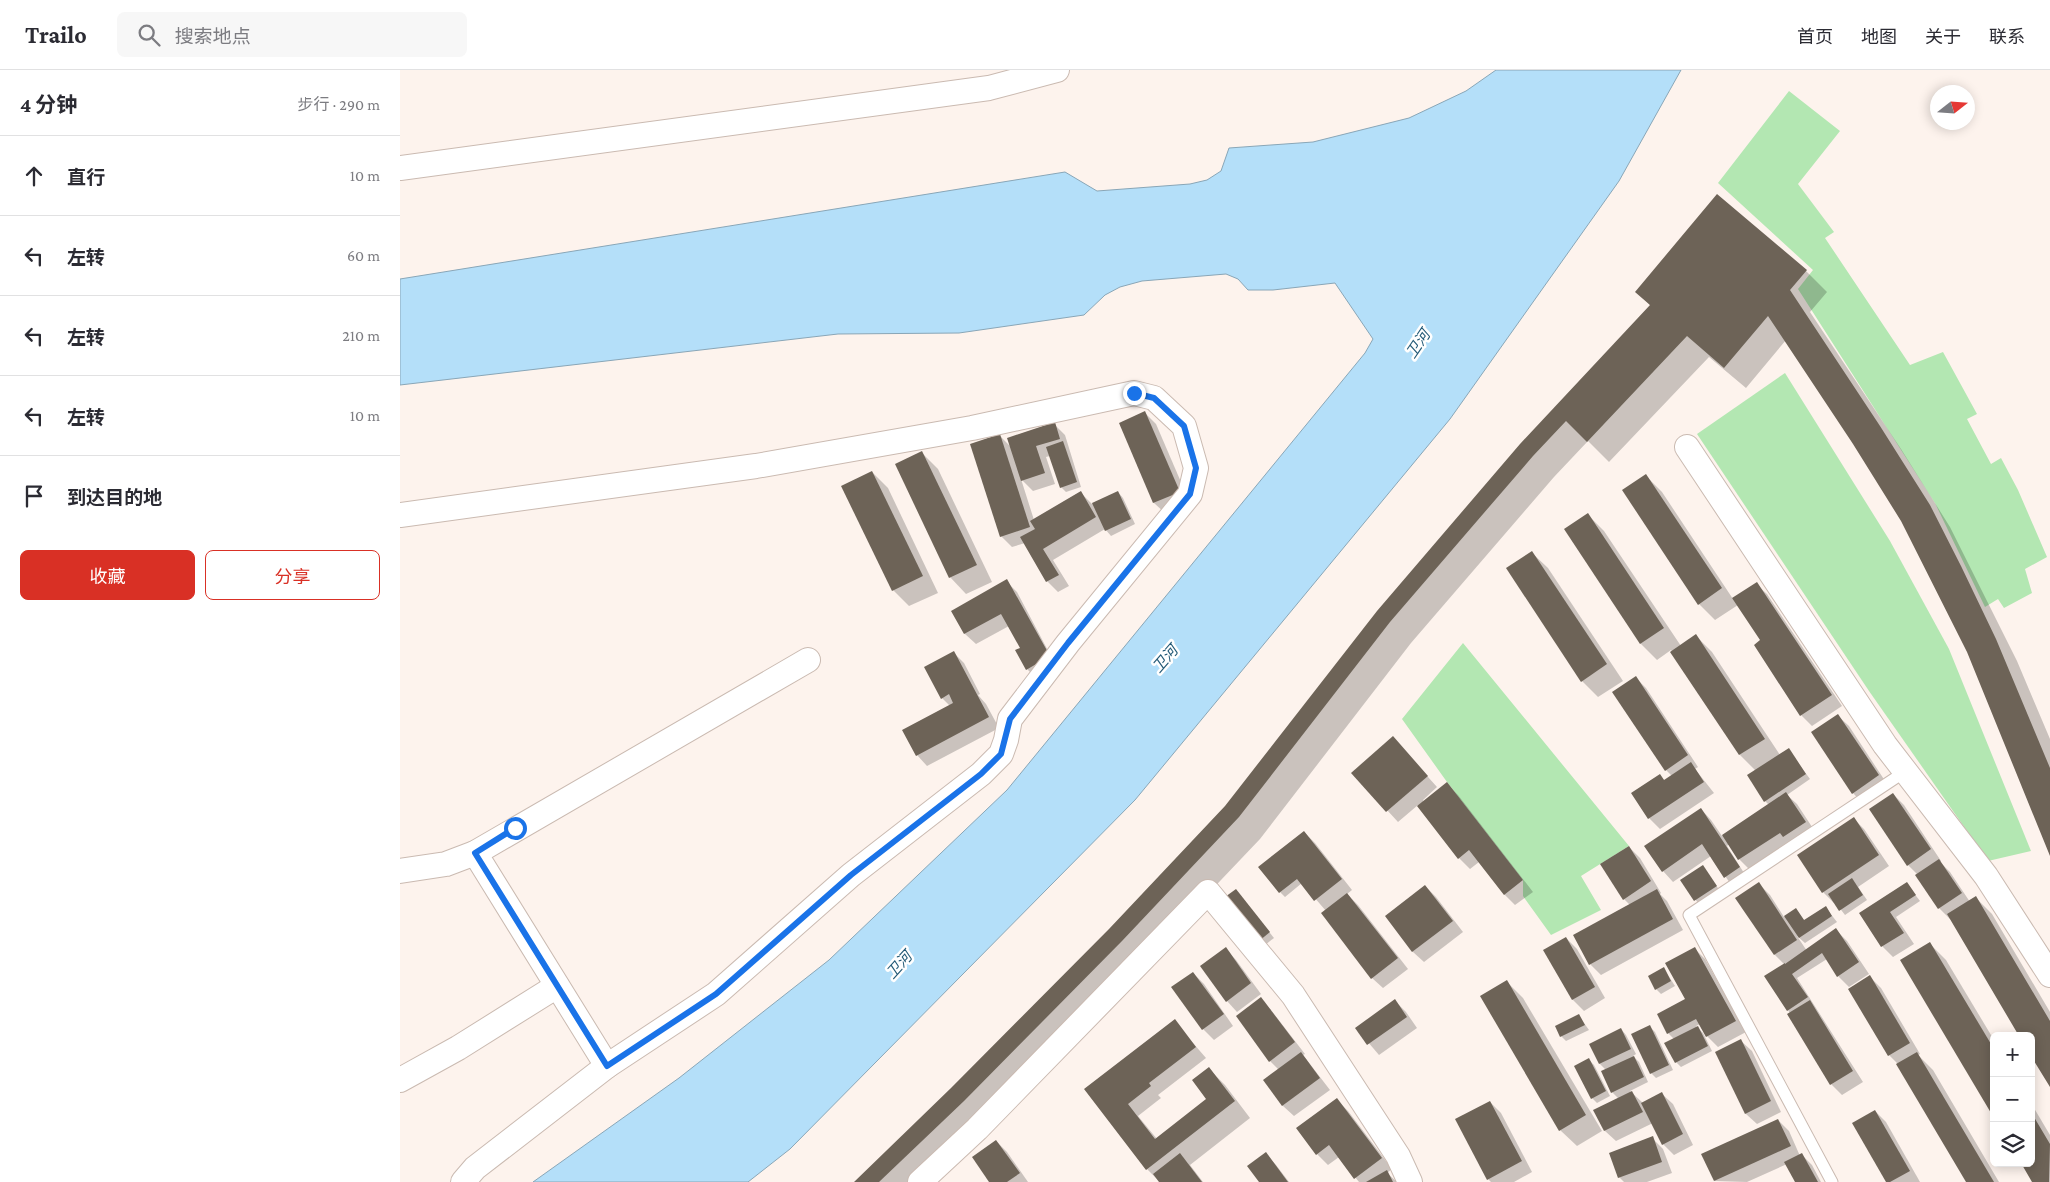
<!DOCTYPE html>
<html lang="zh">
<meta charset="utf-8">
<style>
:root{--surface:#fff;--page:#f7f7f7;--text:#2b2b33;--muted:#7c7c81;--line:#e1e1e2;--accent:#d93025}
body{margin:0;font-family:"Crimson Pro","Noto Sans SC",serif;background:var(--page);color:var(--text)}
.controls{position:absolute;right:15px;bottom:15px;display:grid;overflow:hidden;border-radius:8px;box-shadow:0 2px 12px #0003}
.controls button{width:45px;height:45px;display:grid;place-items:center;padding:0;border:0;border-bottom:1px solid var(--line);background:var(--surface);color:var(--text);font:25px sans-serif}
.compass{position:absolute;left:1530px;top:15px;width:45px;height:45px;border-radius:50%;background:var(--surface);box-shadow:0 2px 12px #0003;rotate:73deg}
.stop{position:absolute;width:15px;height:15px;margin:-11px;border:4px solid #1a73e8;border-radius:50%;background:#fff}
.stop.end{background:#1a73e8;border-color:#fff;box-shadow:0 1px 5px #0008}
.list{margin:0;padding:0;list-style:none}
h2{display:flex;justify-content:space-between;align-items:center;height:65px;margin:0;padding:0 20px;font-size:21px}
h2 small{font-size:16px;font-weight:400;color:var(--muted)}
.list li{display:grid;grid-template-columns:32px 1fr auto;gap:15px;align-items:center;box-sizing:border-box;height:80px;padding:0 20px;border-top:1px solid var(--line)}
.list b{display:block;font-size:19px;white-space:nowrap}
.list em{font-size:16px;font-style:normal;color:var(--muted)}
.actions{display:flex;gap:10px;padding:15px 20px}
.actions a{flex:1;padding:11px 0;border:1px solid var(--accent);border-radius:8px;text-align:center;font-size:18px;color:var(--accent)}
.actions .main{background:var(--accent);color:#fff}
.icon{flex:none;width:28px;height:28px;fill:none;stroke:currentColor;stroke-width:2;stroke-linecap:round;stroke-linejoin:round}
.map{position:relative;flex:none;width:1650px;height:1112px;overflow:hidden}
header{display:flex;align-items:center;gap:30px;box-sizing:border-box;height:70px;padding:0 25px;background:var(--surface);border-bottom:1px solid var(--line)}
header strong{font-size:24px}
nav{display:flex;gap:28px;margin-inline-start:auto;font-size:18px}
.search{width:350px;height:45px;background:var(--page);display:flex;align-items:center;gap:12px;box-sizing:border-box;padding:0 18px;border-radius:8px;color:var(--muted);font-size:19px}
main{display:flex}
aside{flex:1;background:var(--surface)}
.map>svg:first-child{display:block}
.green{fill:#b3e7b2}
.water{fill:#b4dff9;stroke:#89a6b7}
.shadow{fill:#0003}
.building{fill:#6d6357}
.lines{fill:none;stroke-linecap:round;stroke-linejoin:round}
.lane-casing{stroke:#cabab1;stroke-width:13}
.street-casing{stroke:#cabab1;stroke-width:26}
.lane{stroke:#fff;stroke-width:11}
.street{stroke:#fff;stroke-width:24}
.route{stroke:#1a73e8;stroke-width:6}
.labels{text-anchor:middle;dominant-baseline:central;stroke-width:5;stroke-linejoin:round;paint-order:stroke}
.water-label{font-size:15px;font-style:italic;fill:#235a77;stroke:#fff}
</style>
<header>
<strong>Trailo</strong>
<div class="search"><svg class="icon" aria-label="search" viewBox="0 0 24 24"><circle cx="10" cy="10" r="6"/><path d="M15 15l6 6"/></svg>搜索地点</div>
<nav><a>首页</a><a>地图</a><a>关于</a><a>联系</a></nav>
</header>
<main>
<aside>
<h2>4 分钟<small>步行 · 290 m</small></h2>
<ul class="list">
<li><svg class="icon" aria-label="ahead" viewBox="0 0 24 24"><path d="M12 20V5M6 11l6-6 6 6"/></svg><div><b>直行</b></div><em>10 m</em></li>
<li><svg class="icon" aria-label="left" viewBox="0 0 24 24"><path d="M17 20v-9H6M10 6l-5 5 5 5"/></svg><div><b>左转</b></div><em>60 m</em></li>
<li><svg class="icon" aria-label="left" viewBox="0 0 24 24"><path d="M17 20v-9H6M10 6l-5 5 5 5"/></svg><div><b>左转</b></div><em>210 m</em></li>
<li><svg class="icon" aria-label="left" viewBox="0 0 24 24"><path d="M17 20v-9H6M10 6l-5 5 5 5"/></svg><div><b>左转</b></div><em>10 m</em></li>
<li><svg class="icon" aria-label="arrive" viewBox="0 0 24 24"><path d="M6 21V4h12l-3 4 3 4H6"/></svg><div><b>到达目的地</b></div></li>
</ul>
<div class="actions"><a class="main">收藏</a><a>分享</a></div>
</aside>
<div class="map">
<svg width="1650" height="1112" viewBox="0 0 1650 1112">
<rect width="100%" height="100%" fill="#fdf3ed"/>
<g class="green">
<path d="M1389 21 1440 61 1398 114 1434 162 1425 168 1510 295 1543 282 1577 344 1567 349 1591 394 1601 388 1618 420 1647 487 1625 499 1632 523 1604 538 1598 529 1585 537 1535 433 1398 219 1413 200 1318 113Z"/>
<path d="M1385 303 1490 471 1549 579 1631 781 1588 791 1469 621 1297 364Z"/>
<path d="M1063 573 1229 776 1181 806 1201 840 1151 865 1123 826V810L1047 712 1002 649Z"/>
</g>
<path class="water" d="M1096 0H1281L1219 111 1050 349 735 730 390 1079 348 1112H133L279 1008 429 890 607 720 965 283 973 269 935 213 873 220H848L838 209 826 204 742 211 720 217 705 225 684 245 559 263 438 264 0 315V209L665 102 697 121 790 114 807 110 821 101 829 78 913 72 1009 48 1066 21Z"/>
<g class="shadow">
<path d="M1406 201 1427 222 1410 242 1501 379 1550 457 1617 591 1650 669V783L1568 582 1502 451 1454 373 1386 270 1346 318 1309 287 1209 392 1188 371 1154 407 1011 573 860 769 743 892 522 1112H455L552 1019 710 860 826 737 1251 236 1237 222Z"/>
<path d="M745 343 756 354 790 433 765 443 754 433 720 354Z"/>
<path d="M654 354 665 365 681 417 666 422 661 417 650 386 646 387 655 414 633 421 621 409 634 450 680 422 692 434 718 422 723 428 735 454 711 466 705 459 653 490 669 516 658 522 647 511 625 473 612 477 601 466 599 365 611 377Z"/>
<path d="M522 383 538 399 592 512 566 524 550 507Z"/>
<path d="M472 402 488 418 538 523 509 536 493 520Z"/>
<path d="M1246 406 1262 422 1333 529 1356 514 1367 524 1442 636 1412 656 1401 645 1362 571 1338 535 1315 550 1299 534Z"/>
<path d="M1188 445 1204 461 1281 576 1296 566 1312 582 1380 685 1388 679 1410 709 1387 725 1397 734 1416 763 1350 800 1339 789 1329 774 1327 776 1344 803 1330 813 1311 786 1273 812 1263 801 1301 739 1311 750 1322 766 1369 735 1365 731 1356 701 1340 685 1271 580 1257 590 1241 574 1166 459Z"/>
<path d="M1131 482 1148 498 1223 611 1198 627 1182 611Z"/>
<path d="M606 511 617 522 654 592 632 604 627 599 622 578 609 556 576 574 565 564 553 542Z"/>
<path d="M553 582 564 593 580 624 578 625 586 634 599 658 527 696 517 685 550 636 542 628Z"/>
<path d="M1235 607 1246 618 1298 697 1295 699 1314 723 1260 759 1249 748 1233 723 1260 705 1265 711 1272 706 1266 700Z"/>
<path d="M1438 646 1449 656 1489 717 1463 734 1453 723Z"/>
<path d="M1003 679 1037 717 1023 730 1024 732 1047 714 1058 725 1133 822 1115 835 1104 824 1079 792 1070 799 1059 788 1018 735 998 752 953 703Z"/>
<path d="M1493 724 1504 735 1541 791 1540 792 1550 802 1570 832 1576 828 1592 844 1650 942V1015L1631 966 1551 848 1550 849 1539 838 1518 805 1508 795Z"/>
<path d="M1453 748 1464 759 1489 796 1458 817 1467 830 1445 845 1435 832 1434 833 1423 822Z"/>
<path d="M904 762 915 773 952 820 947 824 958 835 1008 899 983 918 972 908 926 841 902 813 885 827 880 822Z"/>
<path d="M1229 777 1240 788 1261 823 1260 824 1267 831 1283 860 1201 905 1190 894 1230 835 1224 829Z"/>
<path d="M1302 797 1321 822 1300 836 1282 810Z"/>
<path d="M1359 814 1370 825 1384 847 1396 840 1405 851 1426 838 1437 852 1405 873 1397 866 1407 881 1436 860 1447 871 1469 904 1449 917 1438 906 1427 889 1397 908 1463 1012 1442 1025 1431 1014 1388 940 1384 894 1375 885Z"/>
<path d="M1507 814 1520 831 1496 847 1514 874 1493 887 1482 876 1461 844Z"/>
<path d="M1025 816 1036 827 1063 862 1024 892 1013 882 986 847Z"/>
<path d="M836 820 874 868 865 875Z"/>
<path d="M1166 868 1177 879 1205 928 1184 941 1173 930 1145 880Z"/>
<path d="M1530 874 1546 890 1594 970V1045Z"/>
<path d="M1294 878 1305 889 1346 962 1318 977 1307 966 1300 954 1296 956 1303 963 1312 981 1281 997 1276 992 1274 969 1268 963 1289 934Z"/>
<path d="M826 879 836 890 861 924 837 942 827 931Z"/>
<path d="M1264 899 1275 916 1261 924 1256 919Z"/>
<path d="M793 903 804 914 833 956 814 970 803 959Z"/>
<path d="M1470 907 1481 918 1520 984 1518 985 1533 1000 1599 1112H1568L1498 994 1489 985Z"/>
<path d="M1107 912 1123 928 1202 1061 1177 1076 1160 1060Z"/>
<path d="M861 929 871 940 905 984 903 985 930 1020 894 1046 883 1036 865 1010 879 1000 870 991Z"/>
<path d="M995 931 1006 942 1017 958 979 985 956 958Z"/>
<path d="M1179 946 1189 960 1166 971 1161 966Z"/>
<path d="M774 951 806 988 758 1025 761 1028 738 1046 757 1069 808 1029 809 999 825 1015 850 1048 790 1095 803 1112H760L747 1099 686 1019Z"/>
<path d="M1250 957 1255 962 1273 1000 1256 1008 1251 1003Z"/>
<path d="M1221 959 1226 965 1236 984 1233 986 1239 992 1248 1012 1230 1021 1243 1033 1262 1024 1273 1034 1293 1075 1274 1085 1263 1074 1253 1053 1216 1071 1205 1061 1195 1040 1219 1029 1212 1022 1206 1000 1200 994 1191 974Z"/>
<path d="M1341 971 1352 981 1381 1042 1357 1054 1346 1044Z"/>
<path d="M1189 990 1194 995 1210 1026 1197 1033 1192 1028Z"/>
<path d="M937 1030 948 1041 992 1099 987 1103 997 1112H959L939 1087 928 1095 917 1084 898 1059Z"/>
<path d="M1090 1032 1101 1043 1132 1102 1114 1112H1091L1088 1109Z"/>
<path d="M1631 1033 1650 1065V1112H1633L1631 1093Z"/>
<path d="M1475 1041 1486 1052 1520 1112H1487Z"/>
<path d="M1378 1050 1389 1061 1400 1086 1402 1085 1412 1095 1421 1112H1397L1387 1094 1347 1112 1315 1111 1303 1085Z"/>
<path d="M1252 1068 1263 1079 1272 1103 1247 1112H1224L1219 1107Z"/>
<path d="M596 1071 607 1082 628 1112H591Z"/>
<path d="M866 1084 876 1095 889 1112H861Z"/>
</g>
<g class="building">
<path d="M1317 124 1407 200 1390 220 1480 356 1530 435 1561 496 1596 569 1650 698V786L1567 582 1501 451 1453 374 1368 246 1324 298 1287 266 1187 372 1166 351 1133 386 990 552 839 747 722 871 564 1031 479 1112H454L551 1018 709 859 825 736 977 541 1120 374 1250 235 1235 222Z"/>
<path d="M745 341 780 422 753 433 719 353Z"/>
<path d="M655 352 660 369 636 376 645 403 621 411 607 368Z"/>
<path d="M600 364 630 457 600 467 570 374Z"/>
<path d="M663 371 677 412 660 418 646 377Z"/>
<path d="M522 381 577 495 549 508 495 394Z"/>
<path d="M472 401 523 506 492 521 441 416Z"/>
<path d="M1246 404 1322 518 1298 535 1222 420Z"/>
<path d="M681 421 696 447 643 479 659 505 646 512 620 467 635 459 630 451Z"/>
<path d="M718 421 731 449 705 461 692 433Z"/>
<path d="M1188 443 1264 558 1240 574 1164 459Z"/>
<path d="M1132 481 1207 594 1181 612 1106 498Z"/>
<path d="M607 509 650 586 626 600 615 580 620 578 601 544 564 564 551 541Z"/>
<path d="M1357 512 1432 625 1400 646 1354 575 1360 570 1332 528Z"/>
<path d="M1296 564 1365 669 1339 685 1270 582Z"/>
<path d="M554 581 589 647 516 686 502 660 553 633 549 624 541 629 524 597Z"/>
<path d="M1236 606 1288 685 1265 701 1212 622Z"/>
<path d="M1438 644 1479 705 1452 724 1411 662Z"/>
<path d="M993 666 1028 706 986 742 951 703Z"/>
<path d="M1389 678 1406 704 1364 732 1347 705Z"/>
<path d="M1291 692 1304 712 1248 749 1231 723 1260 704 1264 710Z"/>
<path d="M1047 712 1123 810 1104 825 1069 780 1058 789 1017 736Z"/>
<path d="M1386 722 1406 752 1383 767 1380 763 1338 790 1322 765Z"/>
<path d="M1493 723 1531 779 1507 796 1469 739Z"/>
<path d="M1301 738 1340 797 1324 808 1302 774 1262 802 1244 776Z"/>
<path d="M1454 747 1479 785 1422 823 1397 785Z"/>
<path d="M904 761 942 809 914 831 897 809 879 823 858 797Z"/>
<path d="M1229 776 1251 811 1223 830 1200 794Z"/>
<path d="M1539 789 1562 823 1538 839 1515 805Z"/>
<path d="M1303 795 1317 816 1294 831 1280 810Z"/>
<path d="M1452 808 1463 825 1439 841 1428 824Z"/>
<path d="M1359 812 1397 870 1374 885 1335 828Z"/>
<path d="M1507 812 1516 825 1490 842 1504 863 1481 877 1459 843Z"/>
<path d="M1025 815 1053 851 1012 882 985 846Z"/>
<path d="M836 819 870 862 859 871 825 827Z"/>
<path d="M1257 819 1273 849 1189 895 1173 865Z"/>
<path d="M947 823 998 888 971 909 921 843Z"/>
<path d="M1576 826 1650 951V1017L1631 986V966H1619L1547 844Z"/>
<path d="M1426 836 1432 846 1399 868 1384 846 1396 838 1404 850Z"/>
<path d="M1436 858 1459 892 1437 907 1422 883 1392 904 1408 927 1387 941 1364 906 1385 893V894Z"/>
<path d="M1166 867 1195 917 1172 930 1143 880Z"/>
<path d="M1530 872 1594 979V1048L1500 890Z"/>
<path d="M826 877 851 913 826 932 800 896Z"/>
<path d="M1295 877 1336 951 1306 967 1296 949 1267 964 1257 944 1285 929 1265 893Z"/>
<path d="M1264 897 1271 911 1255 920 1248 906Z"/>
<path d="M793 902 824 944 802 960 771 917Z"/>
<path d="M1470 905 1510 973 1488 986 1448 919Z"/>
<path d="M1107 910 1186 1045 1159 1061 1080 926Z"/>
<path d="M861 927 895 972 869 992 836 946Z"/>
<path d="M995 929 1007 947 967 975 955 958Z"/>
<path d="M1410 930 1453 1001 1430 1015 1387 944Z"/>
<path d="M1179 944 1185 955 1160 967 1155 956Z"/>
<path d="M775 949 796 977 749 1013 751 1016 728 1034 755 1069 806 1029 792 1010 809 997 835 1031 746 1100 684 1019Z"/>
<path d="M1250 955 1269 995 1250 1004 1231 964Z"/>
<path d="M1298 956 1308 976 1275 993 1264 973Z"/>
<path d="M1221 958 1231 979 1199 994 1189 974Z"/>
<path d="M1341 969 1371 1031 1345 1044 1315 982Z"/>
<path d="M901 982 920 1008 882 1036 863 1010Z"/>
<path d="M1517 982 1594 1112H1566L1496 994Z"/>
<path d="M1234 986 1244 1007 1211 1023 1201 1001Z"/>
<path d="M1189 988 1206 1021 1191 1029 1174 996Z"/>
<path d="M1232 1021 1243 1042 1204 1061 1193 1040Z"/>
<path d="M1262 1022 1283 1064 1262 1075 1241 1033Z"/>
<path d="M937 1028 982 1088 954 1109 929 1075 916 1085 896 1058Z"/>
<path d="M1090 1031 1122 1091 1087 1110 1055 1049Z"/>
<path d="M1475 1040 1510 1101 1490 1112H1486L1452 1053Z"/>
<path d="M1631 1042 1650 1074 1649 1112H1632L1621 1093H1631Z"/>
<path d="M1378 1049 1391 1076 1314 1111 1301 1084Z"/>
<path d="M1253 1066 1262 1092 1218 1108 1209 1083Z"/>
<path d="M596 1070 620 1103 607 1112H589L572 1087Z"/>
<path d="M866 1082 888 1112H859L847 1096Z"/>
<path d="M780 1083 802 1112H759L753 1104Z"/>
<path d="M1402 1083 1418 1112H1395L1384 1092Z"/>
<path d="M987 1100 993 1112H966Z"/>
</g>
<g class="lines">
<g class="lane-casing">
<path id="lane" d="M1432 1112 1289 845 1506 701"/>
</g>
<g class="street-casing">
<g id="street">
<path d="M0 98 589 18 657 0"/>
<path d="M1287 377 1485 675 1586 806 1650 905"/>
<path d="M0 445 356 396 572 358 734 323 754 328 784 356 796 398 790 424 668 573 610 649 606 670 601 684 581 704 451 805 316 924 207 996 75 1098 63 1112"/>
<path d="M75 783 207 996"/>
<path d="M0 801 46 794 75 783 408 590"/>
<path d="M0 1010 58 978 157 916"/>
<path d="M520 1112 577 1059 808 822 893 925 998 1086 1010 1112"/>
</g>
</g>
<use href="#lane" class="lane"/>
<use href="#street" class="street"/>
</g>
<g class="lines">
<path class="route" d="M115 758 75 783 207 996 316 924 451 805 581 704 601 684 610 649 668 573 790 424 796 398 784 356 754 328 734 323"/>
</g>
<g class="labels">
<g class="water-label">
<text transform="translate(1018 274) rotate(-56)">卫河</text>
<text transform="translate(765 589) rotate(-49)">卫河</text>
<text transform="translate(499 895) rotate(-48)">卫河</text>
</g>
</g>
</svg>
<div class="controls">
<button>+</button>
<button>−</button>
<button><svg class="icon" aria-label="layers" viewBox="0 0 24 24"><path d="M12 4l9 5-9 5-9-5zM3 14l9 5 9-5"/></svg></button>
</div>
<svg class="compass" viewBox="-18 -18 36 36"><path d="M0-13l5 13h-10z" fill="#e53935"/><path d="M0 13l5-13h-10z" fill="#7c7c81"/></svg>
<div class="stop" style="left:115px;top:758px"></div>
<div class="stop end" style="left:734px;top:323px"></div>
</div>
</main>
